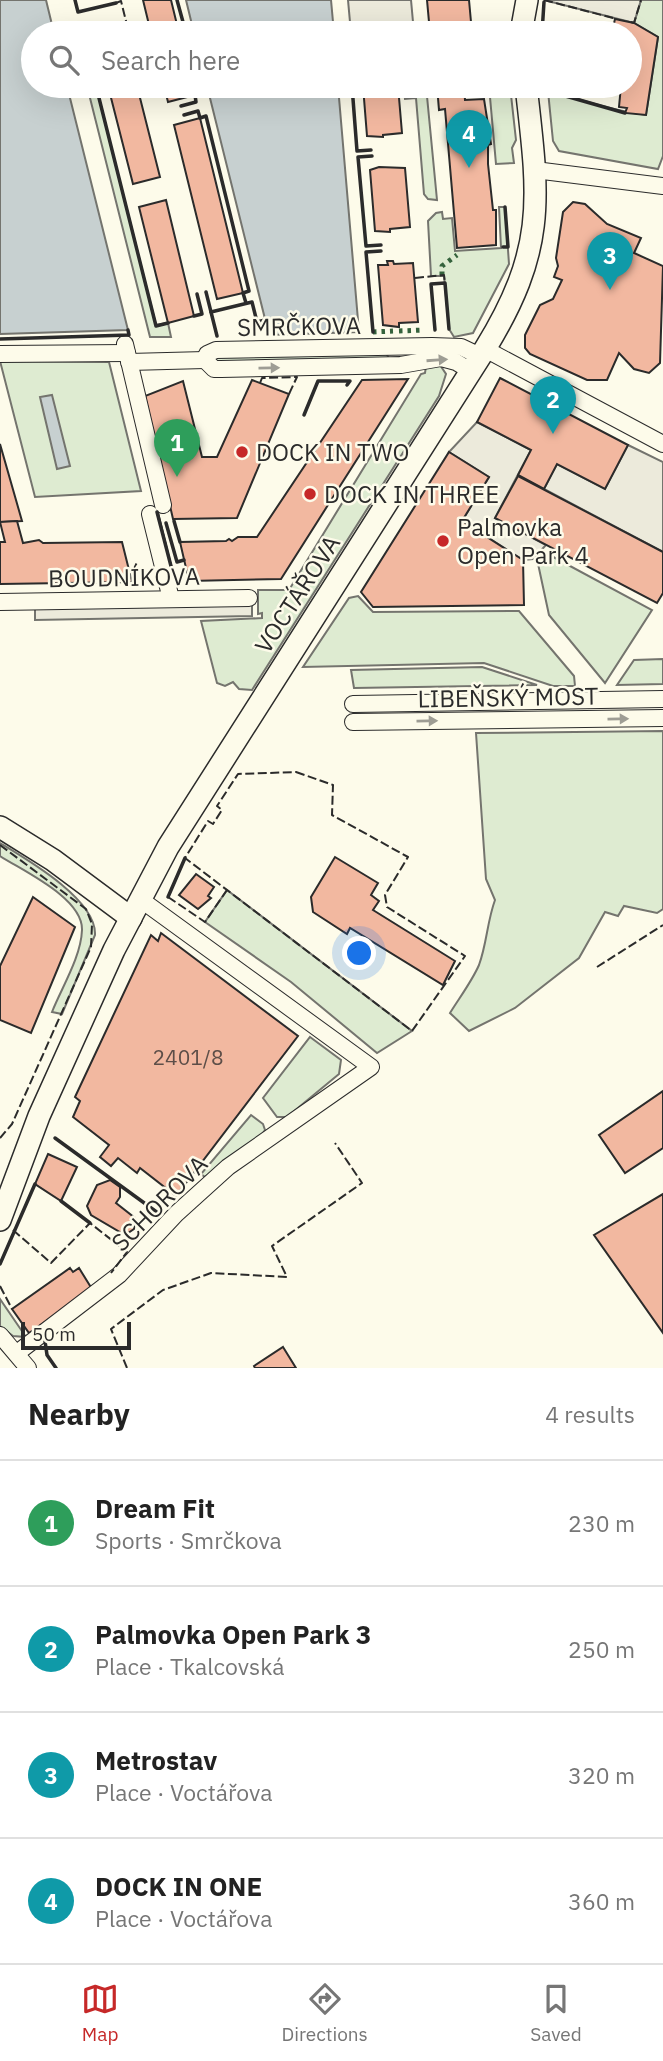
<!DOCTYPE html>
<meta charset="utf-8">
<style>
:root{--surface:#fff;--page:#f6f6f6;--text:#222;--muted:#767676;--line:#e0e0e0;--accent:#c62828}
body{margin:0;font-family:"IBM Plex Sans",sans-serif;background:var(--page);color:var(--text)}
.scale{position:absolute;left:21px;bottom:18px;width:110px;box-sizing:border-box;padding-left:7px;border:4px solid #2b2b2b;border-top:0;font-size:19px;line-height:24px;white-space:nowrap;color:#2b2b2b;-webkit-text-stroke:5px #fdfbea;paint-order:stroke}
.you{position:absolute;left:360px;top:954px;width:24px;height:24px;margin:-18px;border:5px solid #fff;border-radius:50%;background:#1a73e8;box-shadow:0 0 0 10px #1a73e833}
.badge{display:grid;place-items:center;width:46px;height:46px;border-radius:50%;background:var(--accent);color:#fff;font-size:23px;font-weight:700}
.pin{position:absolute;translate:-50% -58px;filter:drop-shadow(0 2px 4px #0008)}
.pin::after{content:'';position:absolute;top:37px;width:24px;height:21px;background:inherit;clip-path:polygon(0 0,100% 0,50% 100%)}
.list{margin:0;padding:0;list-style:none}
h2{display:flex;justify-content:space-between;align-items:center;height:91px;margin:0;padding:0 28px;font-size:30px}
h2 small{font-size:23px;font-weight:400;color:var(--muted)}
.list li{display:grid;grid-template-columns:46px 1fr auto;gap:21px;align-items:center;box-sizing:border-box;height:126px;padding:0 28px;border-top:2px solid var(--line)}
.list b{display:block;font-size:26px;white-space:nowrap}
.list p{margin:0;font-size:23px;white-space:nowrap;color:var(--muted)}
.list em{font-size:23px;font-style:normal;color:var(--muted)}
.icon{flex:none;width:38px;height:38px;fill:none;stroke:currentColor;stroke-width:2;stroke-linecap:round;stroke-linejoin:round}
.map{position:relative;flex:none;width:663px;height:1368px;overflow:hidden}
.search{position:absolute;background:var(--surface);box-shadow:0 7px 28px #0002;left:21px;right:21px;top:21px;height:77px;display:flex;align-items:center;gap:18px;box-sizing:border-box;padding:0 24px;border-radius:38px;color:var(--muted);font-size:26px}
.sheet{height:595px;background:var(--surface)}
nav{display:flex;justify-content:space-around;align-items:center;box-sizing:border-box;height:98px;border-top:2px solid var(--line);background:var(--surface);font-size:19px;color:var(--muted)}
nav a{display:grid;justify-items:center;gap:4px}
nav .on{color:var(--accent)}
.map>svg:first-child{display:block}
.green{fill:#deebd1;stroke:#74746e;stroke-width:2}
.parking{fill:#eceadb;stroke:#74746e;stroke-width:2}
.water{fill:#c7d0d0;stroke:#74746e;stroke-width:2}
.building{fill:#f2b8a0;stroke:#2b2b2b;stroke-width:2}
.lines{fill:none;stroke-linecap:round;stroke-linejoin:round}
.minor-casing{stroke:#2b2b2b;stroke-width:18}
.major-casing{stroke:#2b2b2b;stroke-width:24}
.minor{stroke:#fdfbea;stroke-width:16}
.major{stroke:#fdfbea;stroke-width:21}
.hedge{stroke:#34623c;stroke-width:5;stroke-dasharray:3.5 5;stroke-linecap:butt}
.fence{stroke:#2b2b2b;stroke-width:2;stroke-dasharray:9 3.5;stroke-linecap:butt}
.wall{stroke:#2b2b2b;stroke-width:3.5}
.oneway{fill:#9e9d94}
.poi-dot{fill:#c62828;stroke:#fdfbea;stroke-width:2.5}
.labels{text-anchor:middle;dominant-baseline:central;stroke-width:5;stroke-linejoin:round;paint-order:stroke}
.number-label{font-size:21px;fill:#5d4e48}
.street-label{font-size:24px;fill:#2b2b2b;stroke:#fdfbea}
.poi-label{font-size:24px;fill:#2b2b2b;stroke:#fdfbea;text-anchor:start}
</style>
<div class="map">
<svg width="663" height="1368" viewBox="0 0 663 1368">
<rect width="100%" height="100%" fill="#fdfbea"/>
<g class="green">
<path d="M641 0H663V156L658 169 559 151 553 141 548 91C582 99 612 111 646 115L658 37 634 23Z"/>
<path d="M87 86H96L156 325 168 323 171 337H150Z"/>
<path d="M404 86H426L437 200 428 199 424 194 416 98 405 99Z"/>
<path d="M489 86H510L516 140 512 148 514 163 496 164Z"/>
<path d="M499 207H505L509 264 473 333 454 337 449 329 444 276H431L428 221 436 213 442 212 443 219 452 218 455 251 501 248Z"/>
<path d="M385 352 389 358 218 365 211 361 217 355Z"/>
<path d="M0 361 109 362 141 491 35 497Z"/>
<path d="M440 365 446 374 439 396 252 690 239 689 233 682 225 686 217 683 201 621 262 618V613L258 614V590H289L421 374 425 373 426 366Z"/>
<path d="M544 552 652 610 605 683 549 615 537 559Z"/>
<path d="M358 596 373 612 519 611 574 676 575 686H553L484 663 303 667 349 598Z"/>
<path d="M663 659V684L617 685 634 660Z"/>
<path d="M482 667 537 685 354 688 351 670Z"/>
<path d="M663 731V909L657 913 624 906 618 916 605 912 579 958 515 1008 469 1031 450 1013C460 997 472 981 479 965 487 943 487 922 495 900L486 879 476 733Z"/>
<path d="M0 843C28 860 97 900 95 935L62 1014 52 1012C62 987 81 957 82 930 83 898 23 871 0 856Z"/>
<path d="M227 890 412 1031 377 1053 291 982 205 922Z"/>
<path d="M310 1037 341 1060 339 1074 287 1117H277L263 1098Z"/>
<path d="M251 1115 263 1124 265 1130 261 1136 205 1177 201 1174Z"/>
<path d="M0 1299 26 1337 13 1336 0 1326Z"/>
</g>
<g class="parking">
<path d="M348 0H411L414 33H351Z"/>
<path d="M544 0H641L634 23Z"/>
<path d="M477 422 531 450 495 518 546 545 533 559 523 560 462 521 489 477 449 452Z"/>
<path d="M628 445 663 462V552L544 489 557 464 605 489Z"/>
<path d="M252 602V616L35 620V607Z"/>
</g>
<g class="water">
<path d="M0 0H46L54 33H33V86H67L128 330 0 334Z"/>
<path d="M186 0H331L334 33H194Z"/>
<path d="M207 86H338L359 332 269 335Z"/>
<path d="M52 395 70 466 57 469 40 397Z"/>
</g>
<g class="building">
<path d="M143 0H171L179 33H151Z"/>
<path d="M427 0H469L472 33H430Z"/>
<path d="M615 19 634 23 658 37 646 115 625 113 627 108 619 107 621 86H630V33L612 32Z"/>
<path d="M108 86H137L160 177 133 184Z"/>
<path d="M164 86H192L195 95 168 102Z"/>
<path d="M363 86H398L402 133 383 135V137L367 136Z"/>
<path d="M437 86H464L465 100 484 99 491 144 488 145V164L493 210H496V245L457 248 445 109 439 110Z"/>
<path d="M200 118 243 293 217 299 174 125Z"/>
<path d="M379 167 405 168 410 227 390 229V232L375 231 370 170Z"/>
<path d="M166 200 194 316 168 323 139 207Z"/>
<path d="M573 202 585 204 607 224 641 238 634 253 663 266 660 363 649 373 634 369 619 353 607 380H587L530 354 525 348V335L540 305 553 299 562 280 554 277 558 266 556 258 563 212Z"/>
<path d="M387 261H393L394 264 413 263 418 322 399 323V327L383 325 378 265H388Z"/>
<path d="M500 378 628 445 605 489 557 464 544 489 518 475 531 450 477 422Z"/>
<path d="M408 379 281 579 189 581 180 542 226 541 229 539 232 541 238 537H257L362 380Z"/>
<path d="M252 380 289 394 237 518 173 519 145 396 183 381 202 457H217Z"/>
<path d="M0 444 22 521 0 522Z"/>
<path d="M449 452 489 477 462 521 523 560 524 605 373 607 361 592Z"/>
<path d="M518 476 663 552V593L657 603 495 518Z"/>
<path d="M17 521 23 543 39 540 43 543 122 542 132 582 0 584V542H5L0 522Z"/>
<path d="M335 857 378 883 371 895 379 901 373 910 455 961 443 985 350 928 347 934 313 912 311 897Z"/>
<path d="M196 874 214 887 208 896 211 898 198 909 179 895Z"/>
<path d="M33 897 75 927 31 1033 0 1020V966Z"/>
<path d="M161 933 298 1036 176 1196 140 1168 137 1173 118 1158 111 1166 100 1157 109 1145 73 1117 80 1101 75 1097 151 935 158 941Z"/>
<path d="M663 1091V1148L625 1173 599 1135Z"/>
<path d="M48 1154 77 1167 61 1201 35 1184Z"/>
<path d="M110 1180 120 1187V1197L116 1203 135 1218 134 1229 125 1235 91 1215 87 1206 97 1185Z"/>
<path d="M663 1194V1333L594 1235Z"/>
<path d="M70 1268 73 1272 79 1268 92 1289 29 1333 12 1309Z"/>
<path d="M283 1347 296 1368H255L254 1366Z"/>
</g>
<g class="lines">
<g class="minor-casing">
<g id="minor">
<path d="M535 170 663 186"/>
<path d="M125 344 163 505"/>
<path d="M485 349 663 444"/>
<path d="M0 354 127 353"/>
<path d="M205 360 207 354 216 350 432 346 461 347 480 356"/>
<path d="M205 360 214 369H221L401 365 441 358 456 362 471 371"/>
<path d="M129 362 205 360"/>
<path d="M150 514 171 599"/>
<path d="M0 602 249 598"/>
<path d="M353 704 663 699"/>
<path d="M353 722 663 718"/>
<path d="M0 1335 28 1368"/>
<path d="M17 1353 119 1275 176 1214 228 1167 371 1067 140 899"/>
</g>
</g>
<g class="major-casing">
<g id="major">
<path d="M521 33 527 0"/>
<path d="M0 827 53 860 131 918"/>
<path d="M0 1220 39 1116 114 950 168 847 485 349C547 248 539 199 526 86"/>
</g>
</g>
<use href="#minor" class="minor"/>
<use href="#major" class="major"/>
<g class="hedge">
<path d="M442 275V266L457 255"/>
<path d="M399 331 424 330"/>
<path d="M373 332 393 331"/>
</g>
<g class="fence">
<path d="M544 0 617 19"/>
<path d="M116 3 121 1 129 33"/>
<path d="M631 22 634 23 641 0"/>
<path d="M415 278 444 275 445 283"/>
<path d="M260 383 262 378 297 377 289 394"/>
<path d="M296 772 333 785 332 815 408 857 385 895 387 907 465 956 412 1031 185 858 208 821 213 824 222 810 217 806 238 774Z"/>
<path d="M0 845 86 909 92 924 91 947 12 1124 0 1138"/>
<path d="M168 897 205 922 227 890"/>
<path d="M597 967 663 925"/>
<path d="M13 1230 51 1263 90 1223 127 1252 111 1273"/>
<path d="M0 1286 12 1309"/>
<path d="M127 1368 111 1329 163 1290 211 1273 287 1277 272 1246 362 1183 335 1143"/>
</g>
<g class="wall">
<path d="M75 0 78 12 116 3"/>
<path d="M177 0 186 33"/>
<path d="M542 33 544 2"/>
<path d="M96 86 156 326 168 323"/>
<path d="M352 86 357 151 371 150"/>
<path d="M547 86 548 91 625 113"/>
<path d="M181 106 196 102 195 95 200 93 199 86"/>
<path d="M184 115 198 111 200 118 206 116 249 291 243 293 246 303"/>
<path d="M372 156 358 157 366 246 381 245"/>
<path d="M503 247H508L505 207"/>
<path d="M206 292 211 312"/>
<path d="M194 316 202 314 197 294"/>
<path d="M435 330 431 284 445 283 449 329"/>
<path d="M373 332 366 252 381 251"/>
<path d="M217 336 211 312 252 302 257 322 265 320"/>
<path d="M0 339 129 335 128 330"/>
<path d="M304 415 318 381H350L347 385"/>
<path d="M157 512 172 570"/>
<path d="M174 521 180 542"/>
<path d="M166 523 177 562 184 560"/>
<path d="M168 897 185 858"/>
<path d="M55 1138 158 1213"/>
<path d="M61 1201 90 1223"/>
<path d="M0 1264 35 1184"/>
<path d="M45 1341 47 1355 56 1368"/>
</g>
</g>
<defs><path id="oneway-solid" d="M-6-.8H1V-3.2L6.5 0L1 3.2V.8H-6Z" transform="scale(1.75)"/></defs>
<g class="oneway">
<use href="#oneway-solid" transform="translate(437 360) rotate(-4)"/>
<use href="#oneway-solid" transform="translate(269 368) rotate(-1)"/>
<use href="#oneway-solid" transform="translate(618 719) rotate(-1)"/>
<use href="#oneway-solid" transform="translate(427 721) rotate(-1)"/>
</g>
<g class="poi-dot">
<circle cx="242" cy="452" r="7"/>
<circle cx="310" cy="494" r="7"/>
<circle cx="443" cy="541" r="7"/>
</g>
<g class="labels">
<g class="number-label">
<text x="188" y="1057">2401/8</text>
</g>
<g class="street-label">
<text transform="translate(299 326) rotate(-1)">SMRČKOVA</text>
<text transform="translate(124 577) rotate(-1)">BOUDNÍKOVA</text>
<text transform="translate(297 594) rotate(-57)">VOCTÁŘOVA</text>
<text transform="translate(508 697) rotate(-1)">LIBEŇSKÝ MOST</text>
<text transform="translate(159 1203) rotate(-45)">SCHOROVA</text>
</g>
<g class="poi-label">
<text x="256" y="452">DOCK IN TWO</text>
<text x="324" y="494">DOCK IN THREE</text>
<text x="457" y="527">Palmovka<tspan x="457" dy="28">Open Park 4</tspan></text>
</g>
</g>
</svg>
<div class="scale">50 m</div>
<div class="you"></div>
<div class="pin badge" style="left:177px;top:477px;background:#2e9e5b">1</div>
<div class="pin badge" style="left:553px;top:434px;background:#0f9aa8">2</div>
<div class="pin badge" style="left:610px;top:290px;background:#0f9aa8">3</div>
<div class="pin badge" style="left:469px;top:168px;background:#0f9aa8">4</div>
<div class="search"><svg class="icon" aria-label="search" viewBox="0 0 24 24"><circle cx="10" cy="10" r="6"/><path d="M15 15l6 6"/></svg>Search here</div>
</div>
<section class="sheet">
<h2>Nearby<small>4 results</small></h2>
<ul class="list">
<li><span class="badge" style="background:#2e9e5b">1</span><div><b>Dream Fit</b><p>Sports · Smrčkova</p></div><em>230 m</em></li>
<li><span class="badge" style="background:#0f9aa8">2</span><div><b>Palmovka Open Park 3</b><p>Place · Tkalcovská</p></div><em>250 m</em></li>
<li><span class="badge" style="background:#0f9aa8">3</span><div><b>Metrostav</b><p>Place · Voctářova</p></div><em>320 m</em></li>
<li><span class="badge" style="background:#0f9aa8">4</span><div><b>DOCK IN ONE</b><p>Place · Voctářova</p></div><em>360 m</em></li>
</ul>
</section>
<nav>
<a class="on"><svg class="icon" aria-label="map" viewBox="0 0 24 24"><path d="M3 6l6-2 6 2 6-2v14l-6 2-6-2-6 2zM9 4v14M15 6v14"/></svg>Map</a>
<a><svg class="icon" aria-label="directions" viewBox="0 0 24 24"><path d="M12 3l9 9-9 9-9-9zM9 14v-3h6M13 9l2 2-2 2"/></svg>Directions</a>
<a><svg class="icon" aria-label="saved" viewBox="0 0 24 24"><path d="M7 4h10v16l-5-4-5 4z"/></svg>Saved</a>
</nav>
